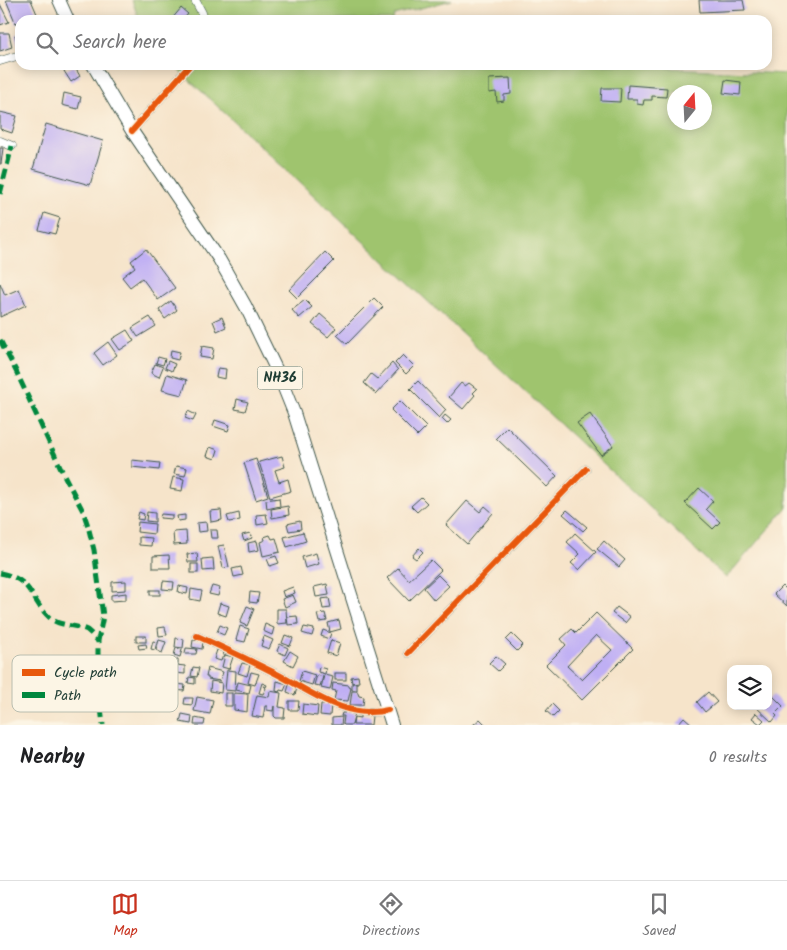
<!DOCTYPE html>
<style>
:root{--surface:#fff;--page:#f6f6f6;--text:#202124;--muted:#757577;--line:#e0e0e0;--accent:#c8321e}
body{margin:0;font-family:Kalam,sans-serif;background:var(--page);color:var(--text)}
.controls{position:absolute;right:15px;bottom:15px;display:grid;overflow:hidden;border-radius:10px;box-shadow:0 2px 12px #0003}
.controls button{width:45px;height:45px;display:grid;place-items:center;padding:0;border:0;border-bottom:1px solid var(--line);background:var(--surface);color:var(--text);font:25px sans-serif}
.compass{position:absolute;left:667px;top:85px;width:45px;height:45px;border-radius:50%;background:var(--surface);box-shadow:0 2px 12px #0003;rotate:18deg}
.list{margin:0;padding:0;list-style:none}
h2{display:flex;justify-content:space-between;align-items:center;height:65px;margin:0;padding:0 20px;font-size:21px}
h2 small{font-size:16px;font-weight:400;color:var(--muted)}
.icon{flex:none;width:28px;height:28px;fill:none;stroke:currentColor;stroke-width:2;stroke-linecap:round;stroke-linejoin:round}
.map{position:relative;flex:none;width:787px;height:725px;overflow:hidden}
.search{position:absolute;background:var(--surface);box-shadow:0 2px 12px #0003;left:15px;right:15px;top:15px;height:55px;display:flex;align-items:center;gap:12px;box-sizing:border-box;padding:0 18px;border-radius:15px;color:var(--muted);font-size:19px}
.sheet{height:155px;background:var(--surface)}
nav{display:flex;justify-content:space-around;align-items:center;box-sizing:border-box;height:70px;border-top:1px solid var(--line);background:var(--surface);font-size:14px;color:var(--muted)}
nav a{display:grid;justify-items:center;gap:2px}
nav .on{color:var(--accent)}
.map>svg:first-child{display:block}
.green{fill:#9fc46e;stroke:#5f8051;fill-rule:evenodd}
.building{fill:#bfaff4;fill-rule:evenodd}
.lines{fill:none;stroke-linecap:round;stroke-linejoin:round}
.minor-casing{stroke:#3f564a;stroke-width:9}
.trunk-casing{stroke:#3f564a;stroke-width:14}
.minor{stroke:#fff;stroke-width:8}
.trunk{stroke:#fff;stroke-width:12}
.quiet{stroke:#00873e;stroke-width:5;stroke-dasharray:10 5;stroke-linecap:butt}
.cycleway-casing{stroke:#fcf5e5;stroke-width:9}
.cycleway{stroke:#e8590c;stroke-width:6}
.labels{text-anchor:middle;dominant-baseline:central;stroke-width:4;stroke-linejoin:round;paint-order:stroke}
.shield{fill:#fcf5e5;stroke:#617469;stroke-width:1}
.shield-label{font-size:14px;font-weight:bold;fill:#1f3d34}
.key{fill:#fcf5e5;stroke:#babeb0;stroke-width:1}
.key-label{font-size:14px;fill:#1f3d34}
</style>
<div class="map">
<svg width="787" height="725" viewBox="0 0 787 725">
<rect width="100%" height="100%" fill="#fcf5e5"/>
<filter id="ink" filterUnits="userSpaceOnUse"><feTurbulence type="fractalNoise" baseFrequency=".02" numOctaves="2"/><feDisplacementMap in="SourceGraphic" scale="10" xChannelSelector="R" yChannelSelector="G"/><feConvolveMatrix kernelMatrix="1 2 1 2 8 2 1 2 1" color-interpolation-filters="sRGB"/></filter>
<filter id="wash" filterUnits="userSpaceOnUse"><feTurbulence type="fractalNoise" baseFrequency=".0096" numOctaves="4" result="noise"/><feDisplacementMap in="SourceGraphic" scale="20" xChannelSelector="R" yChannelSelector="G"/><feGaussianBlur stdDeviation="1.12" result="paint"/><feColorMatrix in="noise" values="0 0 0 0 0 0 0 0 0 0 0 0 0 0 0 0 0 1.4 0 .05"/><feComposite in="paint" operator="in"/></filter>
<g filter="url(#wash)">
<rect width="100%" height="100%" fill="#f6e4ca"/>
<g class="green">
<path d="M132 0H452L394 15 393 20H139Z"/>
<path d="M173 65H614L787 74V507L726 578ZM674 92H704V122H674Z"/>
</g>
<g id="blocks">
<g class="building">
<path d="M6 0H31L37 14 24 20H20V22L16 24Z"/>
<path d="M699 0H743L745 10 700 12Z"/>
<path d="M0 4 9 22 0 25Z"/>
<path d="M181 8 188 14 183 20H171Z"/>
<path d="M0 33H9L12 47 0 51Z"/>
<path d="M20 33V50L15 35Z"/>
<path d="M74 66 80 76 71 82 64 71Z"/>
<path d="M510 78 511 94 504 95V101L497 102 496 92 489 93V79Z"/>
<path d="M725 80 741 82 740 95 723 93Z"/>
<path d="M628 85 667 88 666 97 652 96V100H644L643 105 637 104V99H627Z"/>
<path d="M683 87H694L692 92H683Z"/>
<path d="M602 88H621L620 102 601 101Z"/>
<path d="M64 93 81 97 78 109 62 105Z"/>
<path d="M0 112 17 116 12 133 0 129Z"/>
<path d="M46 124 103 141 90 185 33 169Z"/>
<path d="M0 148H3L1 164H0Z"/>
<path d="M44 213 60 218 55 234 39 230Z"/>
<path d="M146 249 175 288 158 300 142 278 130 287 122 277 135 267 131 261Z"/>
<path d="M325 252 334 261 297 298 289 290Z"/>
<path d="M0 283 5 295 19 289 26 305 0 317Z"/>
<path d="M374 298 383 307 347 344 337 335Z"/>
<path d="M305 300 312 307 299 318 292 310Z"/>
<path d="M171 301 177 310 165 319 159 310Z"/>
<path d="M320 314 336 328 328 337 312 324Z"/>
<path d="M150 317 156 326 138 337 132 328Z"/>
<path d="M222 317 226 327 217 331 213 321Z"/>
<path d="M127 330 134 341 120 350 112 339Z"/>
<path d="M108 342 117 355 103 365 94 353Z"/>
<path d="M202 346 214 348 212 359 200 357Z"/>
<path d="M171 350 180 352 178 360 170 358Z"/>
<path d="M403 355 414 366 406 374 395 363Z"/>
<path d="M158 357 165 359 163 365 156 363Z"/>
<path d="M168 361 175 364 172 371 165 368Z"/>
<path d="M392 363 398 370 376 394 364 383 371 374 377 379Z"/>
<path d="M155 364 163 367 159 377 151 373Z"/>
<path d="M218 368 226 369 225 379 216 377Z"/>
<path d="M167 374 187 380 182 395 162 390Z"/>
<path d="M418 381 446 410 439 418 410 389Z"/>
<path d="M461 383 465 386 469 383 477 389 473 393 475 395 463 409 449 397Z"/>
<path d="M237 399 248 402 245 411 235 409Z"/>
<path d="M400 401 426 427 417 436 391 410Z"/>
<path d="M188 411 196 415 193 421 185 418Z"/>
<path d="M590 414 613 446 601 455 577 423Z"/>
<path d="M445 415 451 420 447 424 442 419Z"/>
<path d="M215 420 230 425 228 431 213 426Z"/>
<path d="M507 427 557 476 547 487 496 438Z"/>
<path d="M210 447 218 450 215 459 207 456Z"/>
<path d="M282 456 285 467 275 470 279 482 288 479 291 491 270 497 259 462Z"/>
<path d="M256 459 268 496 256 500 244 463Z"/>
<path d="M132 460 160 463 159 470 132 467Z"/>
<path d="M176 466 187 468 185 476 174 474Z"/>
<path d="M173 477 184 479 182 491 170 489Z"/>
<path d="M699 488 713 501 706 509 720 522 713 529 685 503Z"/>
<path d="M421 497 427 503 417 512 411 506Z"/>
<path d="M279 498 280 506 267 509 266 500Z"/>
<path d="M467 501 480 512 485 506 493 513 467 544 446 525Z"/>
<path d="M288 506 289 515 272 518 271 509Z"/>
<path d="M221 510 222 520 211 522 210 511Z"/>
<path d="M567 510 587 527 583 531 563 514Z"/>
<path d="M139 512 144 514 143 520 137 519Z"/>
<path d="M147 512 155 513V522L146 521Z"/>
<path d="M239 513 240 520 229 522 227 516Z"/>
<path d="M161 514 172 515V519L160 518Z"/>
<path d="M266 514 268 523 257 525 256 515Z"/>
<path d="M185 515V520L178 521 177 516Z"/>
<path d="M300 521 301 529 289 531 287 524Z"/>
<path d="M138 522 155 524 154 534 137 532Z"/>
<path d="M206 522 207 531 198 532 197 523Z"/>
<path d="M210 530H217L218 538H211Z"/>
<path d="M186 531 187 544 174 545 173 532Z"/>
<path d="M303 532 306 541 287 547 284 537Z"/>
<path d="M250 533 252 538 244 541 242 535Z"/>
<path d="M575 533 596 552 579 570 571 563 580 554 567 542Z"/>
<path d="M270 535 272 539 276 538 280 552 263 556 260 542 265 540 264 537Z"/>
<path d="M139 537 152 538 151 546 139 545Z"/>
<path d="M257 541 259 550 249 552 248 543Z"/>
<path d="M604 541 625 560 619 567 597 549Z"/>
<path d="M224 545 229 567 223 568 218 546Z"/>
<path d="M419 548 423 552 416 559 412 556Z"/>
<path d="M197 553 198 562H188L187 554Z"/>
<path d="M316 553 319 564 305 568 302 557Z"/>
<path d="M169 555 170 568H153V556Z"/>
<path d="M276 556 279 563 270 566 267 559Z"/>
<path d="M213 558 214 570 203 571 202 559Z"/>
<path d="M431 560 441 570 409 601 387 578 398 568 409 580Z"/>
<rect x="191" y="564" width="7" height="9"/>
<path d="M241 567 243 575 234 577 232 569Z"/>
<path d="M438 575 449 586 434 600 424 588Z"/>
<path d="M126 581V590L112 591V582Z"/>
<path d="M163 581 174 582 173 590 162 589Z"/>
<path d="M327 584 329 595 316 597 314 587Z"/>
<path d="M179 586 188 588 187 594 178 592Z"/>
<path d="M212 586 220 588 218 596 209 594Z"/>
<path d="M782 586 785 589 787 586V606L774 594Z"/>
<path d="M293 587 295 593 284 597 282 591Z"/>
<path d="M191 589 202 591 200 601 190 599Z"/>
<rect x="150" y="590" width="10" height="5"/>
<path d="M250 592 259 593 257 603 249 602Z"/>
<path d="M126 593V600L111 601V595Z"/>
<path d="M293 595 296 602 285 607 282 599Z"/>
<path d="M329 598 331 608 323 609 321 599Z"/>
<path d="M220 603 229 606 226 616 217 613Z"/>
<path d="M247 606 254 609 247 626 240 623Z"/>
<path d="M617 607 630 617 625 623 612 613Z"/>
<path d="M277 609H286L287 623 277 624Z"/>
<path d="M325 613 327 621 319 622 317 614Z"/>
<path d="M596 613 633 649 582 700 546 665 566 645 561 639 572 629 576 633ZM596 635 612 650 582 680 567 666Z"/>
<path d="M297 616 298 624 288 625 287 617Z"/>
<path d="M339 620 341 629 330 632 328 623Z"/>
<path d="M265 624 274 628 272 635 263 631Z"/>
<path d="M220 625 227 628 224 635 217 632Z"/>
<path d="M240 626 249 629 245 642 236 640Z"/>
<path d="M165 627 167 635 159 636 158 628Z"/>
<path d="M304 627 314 629 312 636 302 633Z"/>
<path d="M323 630 331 633 329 639 321 636Z"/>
<path d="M512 634 523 645 517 651 506 640Z"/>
<path d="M285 635 293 638 290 646 282 643Z"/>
<rect x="136" y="636" width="10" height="6"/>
<path d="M264 636 273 640 269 649 261 646Z"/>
<path d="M176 638 184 639 183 648 175 647Z"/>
<path d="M159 640 166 642 162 653 156 650Z"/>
<path d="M193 640 203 641 202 649 192 647Z"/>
<path d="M331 640 340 643 336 656 327 653Z"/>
<path d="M153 641 157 642 155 650 151 649Z"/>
<path d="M146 644 147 648 139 649 138 645Z"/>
<path d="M280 644 288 648 285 655 277 651Z"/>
<path d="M176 648 182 650 180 657 174 655Z"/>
<path d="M186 648 197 649 196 654H185Z"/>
<path d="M217 650 224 652 221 661 214 659Z"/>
<path d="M290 651 298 656 293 666 284 661Z"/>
<path d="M225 655 233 657 229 669 222 667Z"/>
<path d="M496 656 505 664 498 671 489 663Z"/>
<path d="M171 658 178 659V664H171Z"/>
<path d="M242 663 250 665 247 676 238 673Z"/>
<path d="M176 665 185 666V674L175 673Z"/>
<path d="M193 667 199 668 197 677 191 676Z"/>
<path d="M319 667 326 669 325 674 318 672Z"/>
<path d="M208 668 223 672 220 681 208 679V677H206Z"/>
<path d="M227 670 236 671 235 691 225 690Z"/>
<path d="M302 671 315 675 312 685 299 681Z"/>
<path d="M251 672 259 674 255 685 248 683Z"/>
<rect x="335" y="673" width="11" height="7"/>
<path d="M317 675 323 677 320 686 314 685Z"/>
<path d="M324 675 333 677 330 690 321 688Z"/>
<path d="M358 676 359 682 352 683 351 677Z"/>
<path d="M189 677 195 678V684L188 683Z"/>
<path d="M211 681 222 683 221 693 210 691Z"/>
<path d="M277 681 287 684 284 691 280 690 279 692 276 691Z"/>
<path d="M238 682 251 685 249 693 236 690Z"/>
<path d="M262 683 267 685 266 687 263 686 266 688 263 694 259 693Z"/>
<path d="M333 683 349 685V687L351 688 348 701 334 700 336 691 332 690Z"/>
<rect x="352" y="683" width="5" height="7"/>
<path d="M175 684 185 685 184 691 175 690Z"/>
<path d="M289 685 297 688 295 695 287 692Z"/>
<path d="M270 691 281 693 279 707 285 708 284 718H276L274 716V706L273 711 267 710V706H265L263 718 252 716 257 695 269 697Z"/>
<path d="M352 691H357L359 696 364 697 363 705H350Z"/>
<path d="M708 692 717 702 705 712 697 702Z"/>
<rect x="225" y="693" width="7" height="13"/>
<path d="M234 693 248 694 247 712 234 710Z"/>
<path d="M773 696 783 706 775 714 777 716 772 722 755 706H768V700Z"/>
<path d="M197 697 213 700 210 714 194 711Z"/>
<path d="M185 698H193L192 705 184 704Z"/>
<path d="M289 701H299L298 710H289Z"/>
<path d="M303 704 318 706 317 716 302 714Z"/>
<path d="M321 704H331L330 716 320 715Z"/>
<path d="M552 704 559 711 553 717 546 711Z"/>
<path d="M345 711 355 713 352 725H344L343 724 344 716H341L342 713H345Z"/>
<path d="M756 713 764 720 760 724 752 718Z"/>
<path d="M182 714 192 716 191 724 180 722Z"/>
<path d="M360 714 372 716 371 725H353L354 717 360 718Z"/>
<path d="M342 717 341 725H332V718Z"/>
<path d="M684 717 693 725H677Z"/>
<path d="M195 718 205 720 204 725H194Z"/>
<path d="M480 719 486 725H473Z"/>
</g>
</g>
</g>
<g filter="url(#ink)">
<use href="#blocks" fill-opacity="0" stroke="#3f564a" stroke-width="1"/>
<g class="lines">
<g class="minor-casing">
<g id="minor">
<path d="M195 0 202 13V20"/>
<path d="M0 61 20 55"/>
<path d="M132 131 190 65"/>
<path d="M0 141 12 146"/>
<path d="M197 636C224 648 251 661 277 674 312 692 346 720 388 710"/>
<path d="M408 653 586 469"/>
</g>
</g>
<g class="trunk-casing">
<g id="trunk">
<path d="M59 0 68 20"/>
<path d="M93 65 132 131 219 259 246 307 278 373 294 413 392 725"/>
</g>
</g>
<use href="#minor" class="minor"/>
<use href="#trunk" class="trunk"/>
<g class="quiet">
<path d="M0 194 12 146"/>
<path d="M0 340 16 371 64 475 83 511 88 526 94 550 103 616 98 641V681L103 725"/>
<path d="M0 573C33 579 29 599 50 618 59 626 76 625 87 630 91 633 95 638 98 641"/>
</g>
<g class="cycleway-casing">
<g id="cycleway">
<path d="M132 131 190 65"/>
<path d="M197 636C224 648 251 661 277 674 312 692 346 720 388 710"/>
<path d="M408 653 586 469"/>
</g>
</g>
<use href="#cycleway" class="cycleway"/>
</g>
</g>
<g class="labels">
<rect class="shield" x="257.5" y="366.5" width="45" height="23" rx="4"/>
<g class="shield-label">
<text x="280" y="378">NH36</text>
</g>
</g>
<rect x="12" y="655" width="166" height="57" rx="8" class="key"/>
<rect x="22" y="669" width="23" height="7" fill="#e8590c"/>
<rect x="22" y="692" width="23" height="6" fill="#00873e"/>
<g class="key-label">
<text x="54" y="677">Cycle path</text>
<text x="54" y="700">Path</text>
</g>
</svg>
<div class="controls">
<button><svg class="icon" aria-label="layers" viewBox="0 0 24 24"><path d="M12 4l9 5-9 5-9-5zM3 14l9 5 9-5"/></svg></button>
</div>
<svg class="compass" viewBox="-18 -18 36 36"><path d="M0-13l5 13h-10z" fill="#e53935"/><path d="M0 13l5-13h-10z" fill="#757577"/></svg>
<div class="search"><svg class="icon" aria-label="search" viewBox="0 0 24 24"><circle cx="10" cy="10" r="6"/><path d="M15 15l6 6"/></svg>Search here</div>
</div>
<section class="sheet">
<h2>Nearby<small>0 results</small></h2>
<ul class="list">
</ul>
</section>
<nav>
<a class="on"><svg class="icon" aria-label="map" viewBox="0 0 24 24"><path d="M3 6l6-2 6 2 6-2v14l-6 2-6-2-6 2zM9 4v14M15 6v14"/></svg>Map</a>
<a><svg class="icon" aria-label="directions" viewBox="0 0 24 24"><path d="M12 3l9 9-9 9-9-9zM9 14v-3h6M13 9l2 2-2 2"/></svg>Directions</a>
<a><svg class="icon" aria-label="saved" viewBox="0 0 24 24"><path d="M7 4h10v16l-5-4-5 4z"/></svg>Saved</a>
</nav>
